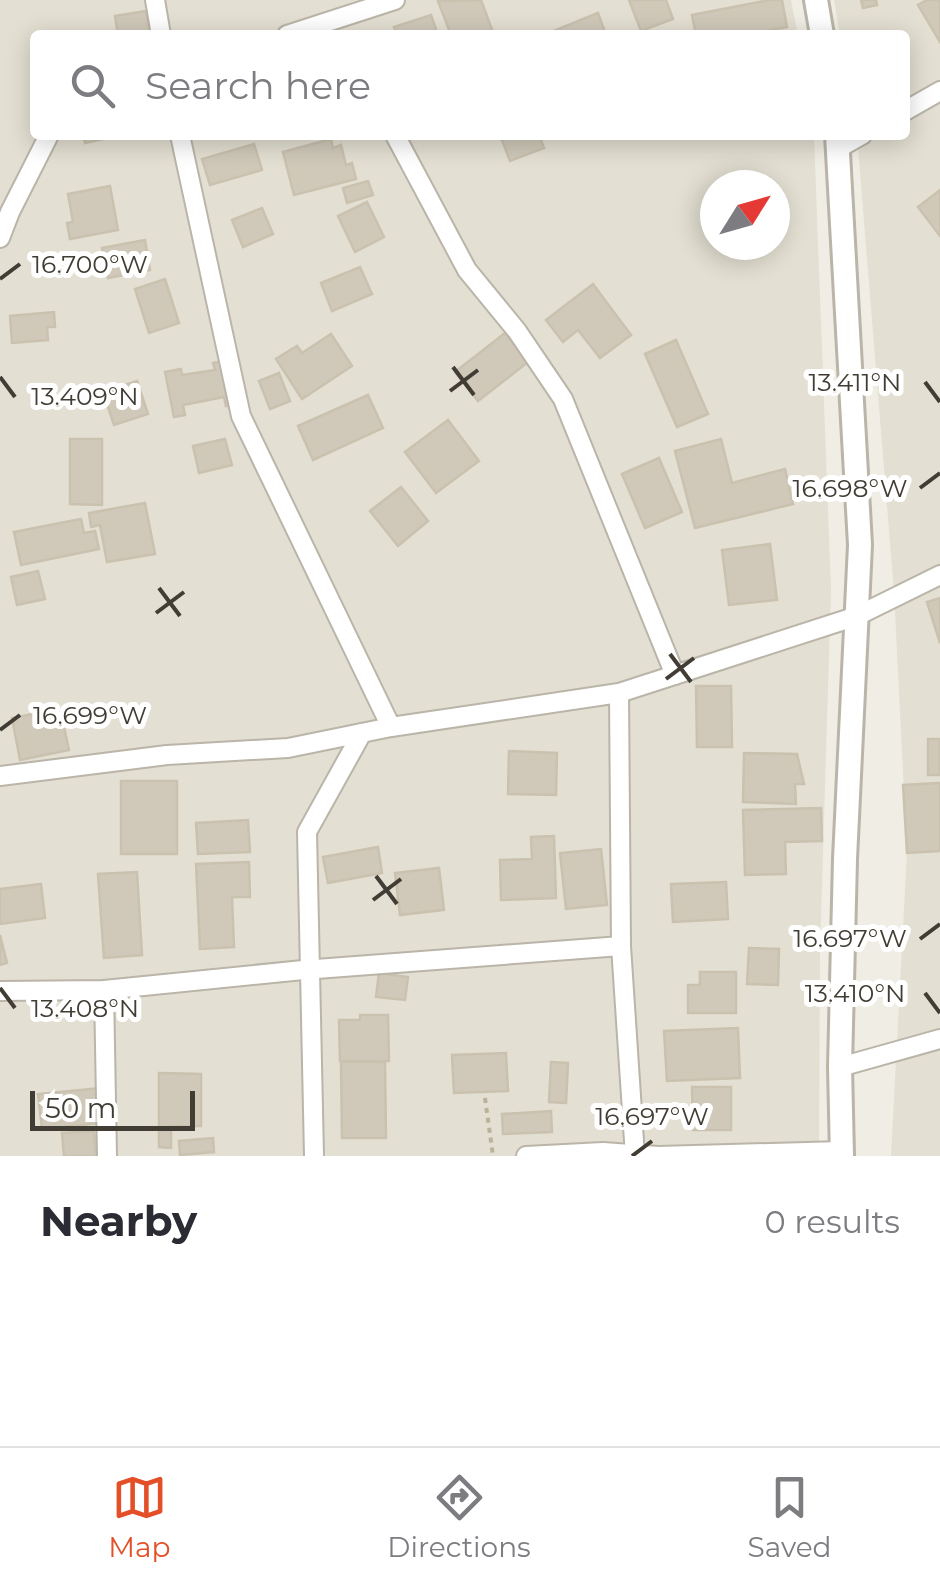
<!DOCTYPE html>
<meta charset="utf-8">
<style>
:root{--surface:#fff;--page:#f7f7f7;--text:#2b2b33;--muted:#7c7c81;--line:#e1e1e2;--accent:#e35028}
body{margin:0;font-family:Montserrat,sans-serif;background:var(--page);color:var(--text)}
.compass{position:absolute;left:700px;top:170px;width:90px;height:90px;border-radius:50%;background:var(--surface);box-shadow:0 5px 25px #0003;rotate:53deg}
.scale{position:absolute;left:30px;bottom:25px;width:165px;box-sizing:border-box;padding-left:10px;border:5px solid #413d34;border-top:0;font-size:28px;line-height:35px;white-space:nowrap;color:#413d34;-webkit-text-stroke:8px #fff;paint-order:stroke}
.list{margin:0;padding:0;list-style:none}
h2{display:flex;justify-content:space-between;align-items:center;height:130px;margin:0;padding:0 40px;font-size:42px}
h2 small{font-size:32px;font-weight:400;color:var(--muted)}
.icon{flex:none;width:55px;height:55px;fill:none;stroke:currentColor;stroke-width:2;stroke-linecap:round;stroke-linejoin:round}
.map{position:relative;flex:none;width:940px;height:1156px;overflow:hidden}
.search{position:absolute;background:var(--surface);box-shadow:0 5px 25px #0003;left:30px;right:30px;top:30px;height:110px;display:flex;align-items:center;gap:25px;box-sizing:border-box;padding:0 35px;border-radius:10px;color:var(--muted);font-size:38px}
.sheet{height:290px;background:var(--surface)}
nav{display:flex;justify-content:space-around;align-items:center;box-sizing:border-box;height:140px;border-top:2px solid var(--line);background:var(--surface);font-size:28px;color:var(--muted)}
nav a{display:grid;justify-items:center;gap:5px}
nav .on{color:var(--accent)}
.map>svg:first-child{display:block}
.residential{fill:#e3dfd2;fill-rule:evenodd}
.building{fill:#d0c9ba;stroke:#cac1af;stroke-width:2.5}
.lines{fill:none;stroke-linecap:round;stroke-linejoin:round}
.minor-casing{stroke:#bab5a8;stroke-width:22}
.tertiary-casing{stroke:#bab5a8;stroke-width:28}
.path{stroke:#bab19a;stroke-width:4;stroke-dasharray:5 5;stroke-linecap:butt}
.minor{stroke:#fff;stroke-width:18}
.tertiary{stroke:#fff;stroke-width:22}
.ticks{fill:none;stroke:#413d34;stroke-width:4}
.ticks-label{font-size:25px;text-anchor:middle;fill:#413d34;stroke:#fff;stroke-width:10;stroke-linejoin:round;paint-order:stroke}
</style>
<div class="map">
<svg width="940" height="1156" viewBox="0 0 940 1156">
<rect width="100%" height="100%" fill="#f0ede4"/>
<g class="residential">
<path d="M0 0H791L798 35H35V135H814L831 591 820 950 819 1156H0ZM715 185H775V245H715Z"/>
<path d="M834 0H940V1156H891L907 852 894 592 857 135H905V35H840Z"/>
</g>
<g class="building">
<path d="M481 0 494 35H451L438 1Z"/>
<path d="M629 0H666L673 19 641 31Z"/>
<path d="M769 0H782L787 27 746 35H696L692 15Z"/>
<path d="M861 0H876L877 5 863 8Z"/>
<path d="M927 0H940V42L918 5Z"/>
<path d="M146 11 150 35H118L115 16Z"/>
<path d="M598 13 606 35H544Z"/>
<path d="M431 15 438 35H397L394 27Z"/>
<path d="M83 135H122L85 143Z"/>
<path d="M500 135H539L544 148 510 161Z"/>
<path d="M331 139 333 148 341 145 346 165 352 163 356 179 294 195 283 152Z"/>
<path d="M254 144 262 170 210 185 202 159Z"/>
<path d="M368 181 373 195 347 203 343 188Z"/>
<path d="M110 186 118 230 70 239 67 223 73 222 68 194Z"/>
<path d="M940 190V236L918 207Z"/>
<path d="M367 202 384 237 355 252 338 216Z"/>
<path d="M262 208 273 234 243 247 232 220Z"/>
<path d="M145 240 150 270 108 278 102 248Z"/>
<path d="M360 267 372 294 332 311 321 283Z"/>
<path d="M165 279 179 323 149 333 135 289Z"/>
<path d="M593 284 631 335 600 358 578 330 563 342 546 320Z"/>
<path d="M54 312 55 327H47L48 340 12 343 10 316Z"/>
<path d="M505 333 528 362 478 401 455 372Z"/>
<path d="M331 334 352 366 302 399 276 359 297 346 302 353Z"/>
<path d="M676 340 708 414 677 427 645 354Z"/>
<path d="M225 361 234 404 226 406 224 397 183 405 185 415 174 417 165 372 181 369 182 375 215 370 213 363Z"/>
<path d="M279 373 290 401 270 409 259 381Z"/>
<path d="M137 381 148 414 114 425 103 392Z"/>
<path d="M368 395 383 428 313 460 298 426Z"/>
<path d="M448 420 479 461 436 493 405 452Z"/>
<path d="M70 439H102V505L70 504Z"/>
<path d="M225 439 232 465 199 473 193 446Z"/>
<path d="M721 439 732 483 785 469 793 504 695 528 675 451Z"/>
<path d="M659 458 682 512 645 528 622 474Z"/>
<path d="M401 487 428 521 398 546 370 511Z"/>
<path d="M145 503 155 554 107 562 100 525 91 527 89 513Z"/>
<path d="M81 519 84 533 95 531 99 549 21 565 14 532Z"/>
<path d="M770 544 777 600 729 605 722 550Z"/>
<path d="M38 571 45 599 17 605 11 577Z"/>
<path d="M940 598V643L927 602Z"/>
<path d="M696 686H731L732 747H697Z"/>
<path d="M60 709 69 750 20 760 12 718Z"/>
<rect x="928" y="739" width="12" height="36"/>
<path d="M509 751 557 753 556 795 508 794Z"/>
<path d="M744 753 797 754 804 784H795L796 804 743 802Z"/>
<rect x="121" y="781" width="56" height="73"/>
<path d="M940 783V851L907 853 903 785Z"/>
<path d="M821 808 822 841 785 842 786 874 745 875 743 810Z"/>
<path d="M248 820 250 852 198 854 196 823Z"/>
<path d="M554 836 556 898 501 900 500 860 532 859 531 837Z"/>
<path d="M378 847 382 873 328 883 323 857Z"/>
<path d="M601 849 607 905 566 909 560 853Z"/>
<path d="M249 862 250 897H232L234 947 200 949 196 864Z"/>
<path d="M439 868 444 910 400 915 395 873Z"/>
<path d="M137 872 142 955 104 958 98 874Z"/>
<path d="M726 882 728 919 673 922 671 884Z"/>
<path d="M41 884 45 918 0 924V889Z"/>
<path d="M0 935 7 963 0 965Z"/>
<path d="M749 948 779 949 778 985 747 984Z"/>
<path d="M700 972H736V1013H688V985H700Z"/>
<path d="M379 973 408 977 405 1000 376 997Z"/>
<path d="M360 1015H388L389 1061H340L339 1020H360Z"/>
<path d="M738 1028 740 1078 667 1081 664 1031Z"/>
<path d="M506 1053 508 1091 454 1093 452 1055Z"/>
<path d="M341 1062H385L386 1138H342Z"/>
<path d="M551 1062 568 1063 566 1103 549 1102Z"/>
<path d="M159 1073 201 1074V1126H171V1148L159 1147Z"/>
<path d="M692 1087H731V1130H693Z"/>
<path d="M100 1088 103 1123 42 1129 38 1094Z"/>
<path d="M551 1111 552 1132 503 1134 502 1114Z"/>
<path d="M94 1131 96 1156H64L62 1133Z"/>
<path d="M213 1138 214 1152 180 1155 179 1141Z"/>
</g>
<g class="lines">
<g class="minor-casing">
<g id="minor">
<path d="M155 0 161 35"/>
<path d="M287 35 395 0"/>
<path d="M905 111 940 91"/>
<path d="M180 135 241 416 391 727"/>
<path d="M395 135 467 270 517 331 563 399 675 675"/>
<path d="M839 148 862 135"/>
<path d="M0 238 10 212 49 135"/>
<path d="M619 693 621 946 635 1156"/>
<path d="M0 776 167 755 288 748 391 727 619 693 857 616 940 575"/>
<path d="M104 990 107 1156"/>
<path d="M0 991 104 990 303 970 621 946"/>
<path d="M840 1067 940 1039"/>
<path d="M314 1156 307 832 362 733"/>
<path d="M526 1156 603 1152 658 1156 842 1151"/>
</g>
</g>
<g class="tertiary-casing">
<g id="tertiary">
<path d="M816 0 822 35"/>
<path d="M837 135 860 545 845 859 840 1067 842 1156"/>
</g>
</g>
<path class="path" d="M485 1098 493 1156"/>
<use href="#minor" class="minor"/>
<use href="#tertiary" class="tertiary"/>
</g>
<path class="ticks" d="M0 279 20 264M453 367 474 395M0 377 15 397M925 382 940 402M450 391 478 370M920 488 940 473M159 588 180 616M156 613 184 592M670 654 691 682M666 679 694 658M0 730 20 715M376 876 397 904M373 900 401 879M920 939 940 924M0 988 15 1008M925 993 940 1013M632 1156 652 1141"/>
<g class="ticks-label">
<text x="90" y="273">16.700°W</text>
<text x="855" y="391">13.411°N</text>
<text x="85" y="405">13.409°N</text>
<text x="850" y="497">16.698°W</text>
<text x="90" y="724">16.699°W</text>
<text x="850" y="947">16.697°W</text>
<text x="855" y="1002">13.410°N</text>
<text x="85" y="1017">13.408°N</text>
<text x="652" y="1125">16.697°W</text>
</g>
</svg>
<svg class="compass" viewBox="-18 -18 36 36"><path d="M0-13l5 13h-10z" fill="#e53935"/><path d="M0 13l5-13h-10z" fill="#7c7c81"/></svg>
<div class="scale">50 m</div>
<div class="search"><svg class="icon" aria-label="search" viewBox="0 0 24 24"><circle cx="10" cy="10" r="6"/><path d="M15 15l6 6"/></svg>Search here</div>
</div>
<section class="sheet">
<h2>Nearby<small>0 results</small></h2>
<ul class="list">
</ul>
</section>
<nav>
<a class="on"><svg class="icon" aria-label="map" viewBox="0 0 24 24"><path d="M3 6l6-2 6 2 6-2v14l-6 2-6-2-6 2zM9 4v14M15 6v14"/></svg>Map</a>
<a><svg class="icon" aria-label="directions" viewBox="0 0 24 24"><path d="M12 3l9 9-9 9-9-9zM9 14v-3h6M13 9l2 2-2 2"/></svg>Directions</a>
<a><svg class="icon" aria-label="saved" viewBox="0 0 24 24"><path d="M7 4h10v16l-5-4-5 4z"/></svg>Saved</a>
</nav>
